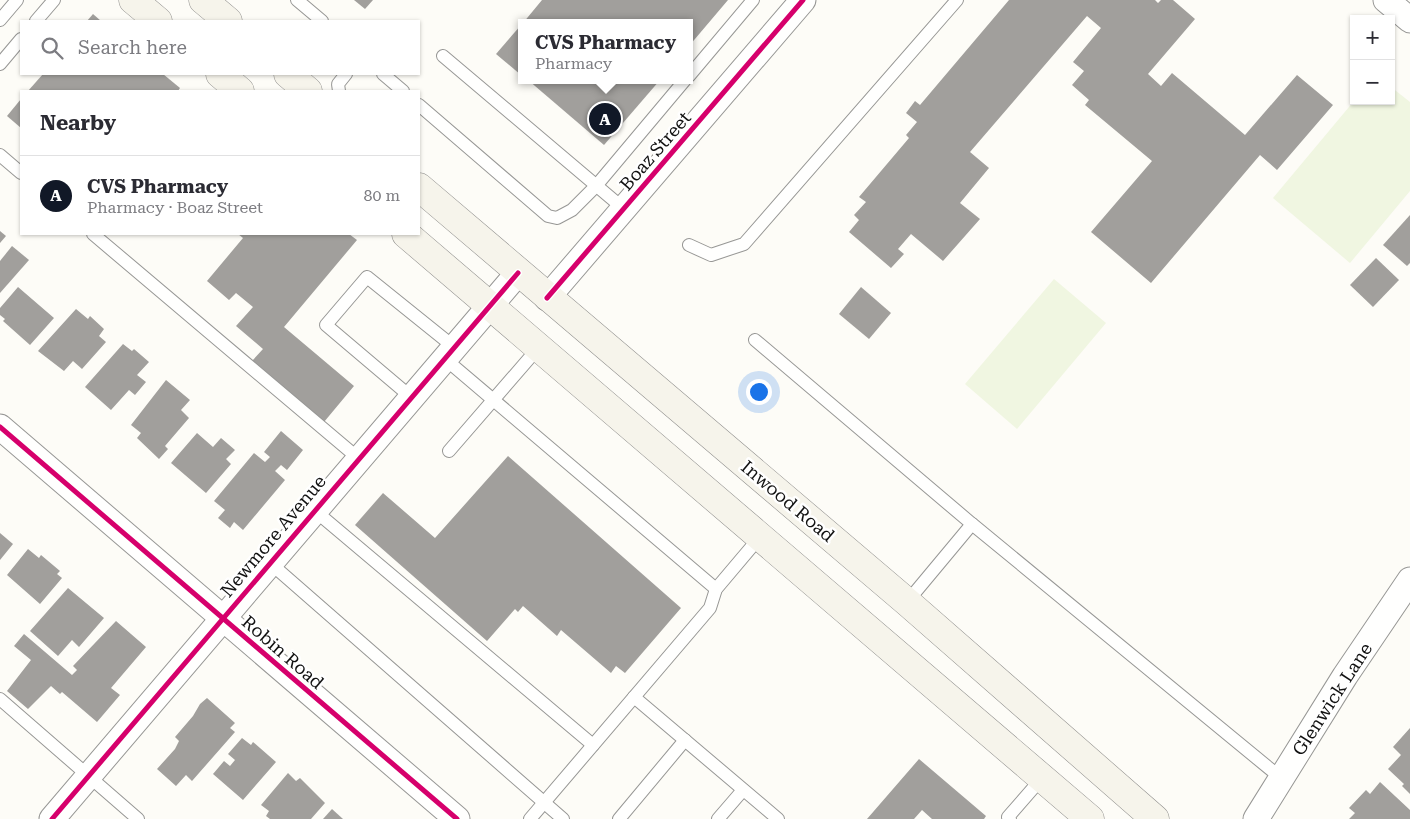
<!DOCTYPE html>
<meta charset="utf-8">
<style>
:root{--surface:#fff;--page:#f7f7f7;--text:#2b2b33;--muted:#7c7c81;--line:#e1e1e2;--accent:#111827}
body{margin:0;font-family:"Roboto Serif",serif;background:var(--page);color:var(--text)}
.controls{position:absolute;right:15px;top:15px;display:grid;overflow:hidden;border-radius:0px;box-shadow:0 1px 4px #0004}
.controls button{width:45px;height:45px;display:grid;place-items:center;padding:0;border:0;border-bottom:1px solid var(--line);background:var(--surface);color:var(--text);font:25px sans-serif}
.you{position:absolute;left:758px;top:391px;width:18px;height:18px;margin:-12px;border:4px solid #fff;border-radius:50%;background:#1a73e8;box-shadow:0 0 0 8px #1a73e833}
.badge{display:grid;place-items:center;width:32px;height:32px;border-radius:50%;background:var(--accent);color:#fff;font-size:16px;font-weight:700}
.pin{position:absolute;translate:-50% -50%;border:2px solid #fff;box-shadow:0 1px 5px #0006}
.popup{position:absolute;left:518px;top:19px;width:175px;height:65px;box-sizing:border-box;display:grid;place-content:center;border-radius:0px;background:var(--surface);filter:drop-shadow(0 1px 4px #0005);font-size:16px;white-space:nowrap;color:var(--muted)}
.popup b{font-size:19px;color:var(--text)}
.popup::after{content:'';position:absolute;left:50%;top:100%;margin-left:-10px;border:10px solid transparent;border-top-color:var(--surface)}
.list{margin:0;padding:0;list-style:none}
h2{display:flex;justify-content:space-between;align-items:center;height:65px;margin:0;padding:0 20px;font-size:21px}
h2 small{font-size:16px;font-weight:400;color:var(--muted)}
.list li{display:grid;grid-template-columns:32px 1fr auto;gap:15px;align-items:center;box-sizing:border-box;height:80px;padding:0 20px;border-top:1px solid var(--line)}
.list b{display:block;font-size:19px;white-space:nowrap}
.list p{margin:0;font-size:16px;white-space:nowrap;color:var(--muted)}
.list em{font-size:16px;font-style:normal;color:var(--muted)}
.icon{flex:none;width:28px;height:28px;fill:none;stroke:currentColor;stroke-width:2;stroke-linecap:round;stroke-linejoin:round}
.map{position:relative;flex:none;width:1410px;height:819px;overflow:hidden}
.search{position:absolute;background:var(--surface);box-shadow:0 1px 4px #0004;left:20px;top:20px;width:400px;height:55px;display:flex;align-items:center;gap:12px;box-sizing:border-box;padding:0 18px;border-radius:0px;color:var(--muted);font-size:19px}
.panel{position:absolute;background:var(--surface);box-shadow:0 1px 4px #0004;left:20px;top:90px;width:400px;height:145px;border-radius:0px}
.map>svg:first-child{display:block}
.pitch{fill:#f0f6e1}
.building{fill:#a19f9c}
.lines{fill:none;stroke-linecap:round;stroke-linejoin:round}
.lane-casing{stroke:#979795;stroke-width:14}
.street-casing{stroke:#979795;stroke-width:27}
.secondary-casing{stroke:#8e8d8b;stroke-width:29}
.lane{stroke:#fffffe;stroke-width:12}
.street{stroke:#fffffe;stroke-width:25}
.secondary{stroke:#f6f4eb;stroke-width:28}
.cycleway-casing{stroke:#fff;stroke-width:8}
.cycleway{stroke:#d6006c;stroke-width:5}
.labels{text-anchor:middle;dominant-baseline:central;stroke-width:5;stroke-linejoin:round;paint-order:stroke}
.street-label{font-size:18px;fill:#111;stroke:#fff}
</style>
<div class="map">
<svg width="1410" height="819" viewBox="0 0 1410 819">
<rect width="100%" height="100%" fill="#fdfcf7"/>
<g class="pitch">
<path d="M1391 87 1410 102V191L1350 263 1273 198 1354 101H1391Z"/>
<path d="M1054 279 1106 323 1017 429 965 384Z"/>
</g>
<g class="building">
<path d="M354 0H373L365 9Z"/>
<path d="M542 0H728L689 46V23H523Z"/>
<path d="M1009 0H1155L1158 3 1161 0H1173L1195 19 1148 74 1161 86 1172 73 1245 135 1297 75 1333 105 1277 170 1260 155 1151 283 1091 232 1152 161 1085 105 1089 100 1072 85 1084 71 1073 62 1101 28 1087 16 970 152 989 168 960 203 980 219 943 261 911 234 898 249 904 254 891 268 849 232 859 220 854 215 866 202 859 197 909 138 906 135 917 122 906 113 915 101 920 105Z"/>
<path d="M93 14 101 21H87Z"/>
<path d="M521 25V75L496 54Z"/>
<path d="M43 74H163L180 88 178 91H28Z"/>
<path d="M528 80H660L604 145Z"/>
<path d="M21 99V128L7 116Z"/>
<path d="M1410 215V263L1407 266 1383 245Z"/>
<path d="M0 231 6 236 0 243Z"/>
<path d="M238 234H349L357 240 284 327 354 386 324 422 252 361 263 349 236 326 253 307 236 293 229 300 207 281 243 238Z"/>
<path d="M12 246 29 260 0 293V261Z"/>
<path d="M1376 258 1399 280 1373 307 1350 285Z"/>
<path d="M18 287 54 318 30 345 3 321 5 319 0 315V308Z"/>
<path d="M861 287 891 313 869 339 839 314Z"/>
<path d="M76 309 88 319 90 316 104 329 99 336 106 342 82 369 73 361 64 371 38 351Z"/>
<path d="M123 344 132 351 134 349 149 362 137 375 146 382 135 395 129 390 111 410 85 387Z"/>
<path d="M166 380 190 400 181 410 189 418 165 446 168 449 159 459 137 438 141 433 131 425Z"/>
<path d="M281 431 303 450 287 470 281 465 275 471 285 480 243 530 234 522 230 528 218 518 225 510 214 501 254 453 265 462 270 457 264 452Z"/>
<path d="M197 433 213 447 221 438 235 450 226 459 231 464 206 493 171 463Z"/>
<path d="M508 456 681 608 625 673 616 666 611 673 561 630 557 636 523 606 518 612 515 609 487 641 355 525 383 493 435 538Z"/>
<path d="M0 533 13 544 0 560Z"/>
<path d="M28 549 39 558 41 555 60 571 57 574 62 578 40 604 7 575Z"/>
<path d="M68 588 104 618 79 647 72 640 58 656 30 631Z"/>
<path d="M116 621 146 647 111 688 120 695 97 722 62 692 60 694 51 686 28 709 7 691 31 660 14 646 24 634 72 675 77 670 73 666Z"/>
<path d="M207 698 235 723 230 728 235 732 192 781 186 775 176 786 157 769 175 749 179 741 175 737 193 716 200 704Z"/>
<path d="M1410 728V794L1402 786 1404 784 1388 769 1401 755 1393 747Z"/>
<path d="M242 738 251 745 253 742 276 762 243 800 213 774 224 761 230 766 235 760 228 754Z"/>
<path d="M919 759 986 816 984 819H932L922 810 914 819H867Z"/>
<path d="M288 773 296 781 300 778 325 803 311 819H270L266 816 269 811 261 805Z"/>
<path d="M1380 782 1410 810V819H1349L1355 813 1349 808 1366 790 1370 794Z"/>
<path d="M332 809 343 819H323Z"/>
</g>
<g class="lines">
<g class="lane-casing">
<g id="lane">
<path d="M297 0 322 21"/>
<path d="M0 20 17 0"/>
<path d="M36 21 54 0"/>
<path d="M443 56 624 209"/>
<path d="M0 64 21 39"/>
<path d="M383 74 403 91"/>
<path d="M689 76 753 0"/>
<path d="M339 91 338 84 346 74"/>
<path d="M419 105 548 216 557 218 572 210 596 186 685 80"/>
<path d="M0 155 21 173"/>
<path d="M93 234 358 458"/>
<path d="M689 245 711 255 744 244 957 0"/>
<path d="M755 340 972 524"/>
<path d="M444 358 716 589"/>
<path d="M411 397 326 325 367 277 454 347"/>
<path d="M449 451 539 347"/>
<path d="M314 510 593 745"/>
<path d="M269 562 563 819"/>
<path d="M907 602 972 524 1281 778"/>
<path d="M634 697 778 819"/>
<path d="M0 699 138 819"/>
<path d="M530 819 710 608 716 589 760 537"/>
<path d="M619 819 685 740"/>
<path d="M718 819 743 790"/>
<path d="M1010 819 1008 817 1042 778"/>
</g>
</g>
<g class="street-casing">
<g id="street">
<path d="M1386 0 1410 20"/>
<path d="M547 298 803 0"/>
<path d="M0 427 457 819"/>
<path d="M52 819 518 273"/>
<path d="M1256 819 1345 676 1410 580"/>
</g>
</g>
<g class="secondary-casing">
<g id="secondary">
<path d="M133 0 158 21"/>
<path d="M203 0 228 21"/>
<path d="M220 74 240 91"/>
<path d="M288 74 308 91"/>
<path d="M419 187 907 602 1155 819"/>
<path d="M406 234 1090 819"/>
</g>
</g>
<use href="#lane" class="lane"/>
<use href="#street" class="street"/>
<use href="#secondary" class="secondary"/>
<g class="cycleway-casing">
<g id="cycleway">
<path d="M547 298 803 0"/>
<path d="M0 427 457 819"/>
<path d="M52 819 518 273"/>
</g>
</g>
<use href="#cycleway" class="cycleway"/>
</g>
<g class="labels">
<g class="street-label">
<text transform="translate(655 151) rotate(-49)">Boaz Street</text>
<text transform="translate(788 501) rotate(40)">Inwood Road</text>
<text transform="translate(273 536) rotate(-50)">Newmore Avenue</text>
<text transform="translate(283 652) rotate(41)">Robin Road</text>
<text transform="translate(1332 699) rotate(-57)">Glenwick Lane</text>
</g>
</g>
</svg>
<div class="controls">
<button>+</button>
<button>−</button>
</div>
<div class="you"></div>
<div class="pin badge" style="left:605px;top:119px">A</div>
<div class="popup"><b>CVS Pharmacy</b>Pharmacy</div>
<div class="search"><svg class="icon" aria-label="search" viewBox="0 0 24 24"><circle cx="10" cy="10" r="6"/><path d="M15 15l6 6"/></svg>Search here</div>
<section class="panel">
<h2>Nearby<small></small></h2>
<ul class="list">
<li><span class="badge">A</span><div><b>CVS Pharmacy</b><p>Pharmacy · Boaz Street</p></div><em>80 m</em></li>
</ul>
</section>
</div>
